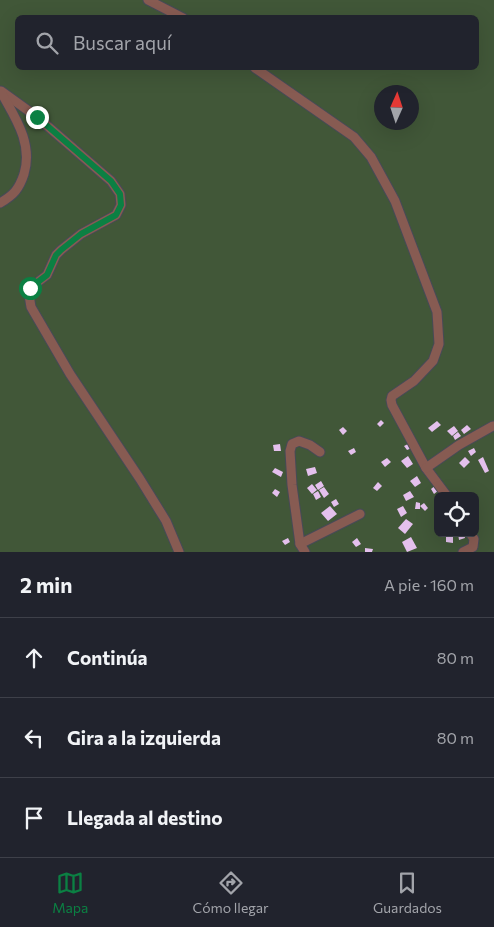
<!DOCTYPE html>
<html lang="es">
<meta charset="utf-8">
<style>
:root{--surface:#21232d;--page:#2d2f39;--text:#f1f3f6;--muted:#a2a4aa;--line:#3e4049;--accent:#0b8043}
body{margin:0;font-family:Commissioner,sans-serif;background:var(--page);color:var(--text)}
.controls{position:absolute;right:15px;bottom:15px;display:grid;overflow:hidden;border-radius:8px;box-shadow:0 5px 20px #0002}
.controls button{width:45px;height:45px;display:grid;place-items:center;padding:0;border:0;border-bottom:1px solid var(--line);background:var(--surface);color:var(--text);font:25px sans-serif}
.compass{position:absolute;left:374px;top:85px;width:45px;height:45px;border-radius:50%;background:var(--surface);box-shadow:0 5px 20px #0002;rotate:3deg}
.stop{position:absolute;width:15px;height:15px;margin:-11px;border:4px solid #0b8043;border-radius:50%;background:#fff}
.stop.end{background:#0b8043;border-color:#fff;box-shadow:0 1px 5px #0008}
.list{margin:0;padding:0;list-style:none}
h2{display:flex;justify-content:space-between;align-items:center;height:65px;margin:0;padding:0 20px;font-size:21px}
h2 small{font-size:16px;font-weight:400;color:var(--muted)}
.list li{display:grid;grid-template-columns:32px 1fr auto;gap:15px;align-items:center;box-sizing:border-box;height:80px;padding:0 20px;border-top:1px solid var(--line)}
.list b{display:block;font-size:19px;white-space:nowrap}
.list em{font-size:16px;font-style:normal;color:var(--muted)}
.icon{flex:none;width:28px;height:28px;fill:none;stroke:currentColor;stroke-width:2;stroke-linecap:round;stroke-linejoin:round}
.map{position:relative;flex:none;width:494px;height:552px;overflow:hidden}
.search{position:absolute;background:var(--surface);box-shadow:0 5px 20px #0002;left:15px;right:15px;top:15px;height:55px;display:flex;align-items:center;gap:12px;box-sizing:border-box;padding:0 18px;border-radius:8px;color:var(--muted);font-size:19px}
.sheet{height:305px;background:var(--surface)}
nav{display:flex;justify-content:space-around;align-items:center;box-sizing:border-box;height:70px;border-top:1px solid var(--line);background:var(--surface);font-size:14px;color:var(--muted)}
nav a{display:grid;justify-items:center;gap:2px}
nav .on{color:var(--accent)}
.map>svg:first-child{display:block}
.green{fill:#415738;fill-rule:evenodd}
.building{fill:#e4c0ed}
.lines{fill:none;stroke-linecap:round;stroke-linejoin:round}
.street-casing{stroke:#474a57;stroke-width:11}
.street{stroke:#875b52;stroke-width:9}
.route{stroke:#0b8043;stroke-width:6}
</style>
<div class="map">
<svg width="494" height="552" viewBox="0 0 494 552">
<rect width="100%" height="100%" fill="#2c2f3c"/>
<path class="green" d="M0 0H494V552H0ZM18 18H476V68H18ZM382 92H412V122H382ZM438 496H475V533H438Z"/>
<g class="building">
<path d="M381 420 384 423 380 427 377 424Z"/>
<path d="M437 421 441 425 432 432 428 428Z"/>
<path d="M467 425 471 429 464 434 461 430Z"/>
<path d="M454 426 458 431 452 436 447 431Z"/>
<path d="M343 427 347 431 343 435 339 430Z"/>
<path d="M458 432 461 436 455 440 453 436Z"/>
<path d="M410 443 412 448 407 450 404 446Z"/>
<path d="M280 444 281 451H274L273 445Z"/>
<path d="M354 448 356 452 351 455 348 451Z"/>
<path d="M474 448 476 452 471 456 468 451Z"/>
<path d="M408 456 413 464 407 468 401 461Z"/>
<path d="M465 457 470 462 464 468 459 463Z"/>
<path d="M483 457 489 471 485 473 478 460Z"/>
<path d="M387 458 391 462 385 467 381 462Z"/>
<path d="M315 467 317 473 308 476 306 469Z"/>
<path d="M275 468 283 472 281 477 272 472Z"/>
<path d="M417 476 421 483 415 487 410 481Z"/>
<path d="M321 481 324 486 318 490 315 485Z"/>
<path d="M378 482 382 486 377 491 373 488Z"/>
<path d="M312 484 317 490 312 494 307 488Z"/>
<path d="M436 485 439 490 434 494 431 489Z"/>
<path d="M324 487 329 494 324 498 319 490Z"/>
<path d="M275 489 280 492 277 497 272 493Z"/>
<path d="M318 491 321 497 316 500 313 494Z"/>
<path d="M410 491 414 497 406 501 403 495Z"/>
<path d="M336 499 339 504 334 507 331 502Z"/>
<path d="M416 502 420 503V509H415Z"/>
<path d="M424 503 428 508 425 511 420 506Z"/>
<path d="M330 506 337 514 328 521 321 513Z"/>
<path d="M403 506 407 513 401 517 397 509Z"/>
<path d="M406 519 413 524 405 534 398 528Z"/>
<path d="M446 533H453V543L446 542Z"/>
<path d="M458 533H464L465 538 459 540Z"/>
<path d="M411 537 417 548 407 552 402 542Z"/>
<path d="M288 538 290 542 285 545 282 541Z"/>
<path d="M357 538 361 544 356 547 352 542Z"/>
<path d="M365 548 373 549 372 552H365Z"/>
</g>
<g class="lines">
<g class="street-casing">
<g id="street">
<path d="M148 0 183 18"/>
<path d="M255 68 354 137 371 157 395 201 437 312 439 344 433 361 414 381 392 396 391 400 392 405 426 468 447 496"/>
<path d="M1 91 37 117 111 181 120 194 121 205 116 215 81 234 61 250 56 255 47 275 30 288 29 295 31 307 70 374 140 479 166 521 179 552"/>
<path d="M0 203C14 195 19 189 24 174 33 144 16 119 2 94"/>
<path d="M426 468 459 445 493 426"/>
<path d="M300 544 360 514"/>
<path d="M305 552 300 544 292 485 290 451 292 444 299 441 310 445 320 452"/>
<path d="M463 552 473 547 474 539 470 533"/>
</g>
</g>
<use href="#street" class="street"/>
</g>
<g class="lines">
<path class="route" d="M30 288 47 275 56 255 61 250 81 234 116 215 121 205 120 194 111 181 37 117"/>
</g>
</svg>
<div class="controls">
<button><svg class="icon" aria-label="locate" viewBox="0 0 24 24"><circle cx="12" cy="12" r="6"/><path d="M12 2v4M12 18v4M2 12h4M18 12h4"/></svg></button>
</div>
<svg class="compass" viewBox="-18 -18 36 36"><path d="M0-13l5 13h-10z" fill="#e53935"/><path d="M0 13l5-13h-10z" fill="#a2a4aa"/></svg>
<div class="stop" style="left:30px;top:288px"></div>
<div class="stop end" style="left:37px;top:117px"></div>
<div class="search"><svg class="icon" aria-label="search" viewBox="0 0 24 24"><circle cx="10" cy="10" r="6"/><path d="M15 15l6 6"/></svg>Buscar aquí</div>
</div>
<section class="sheet">
<h2>2 min<small>A pie · 160 m</small></h2>
<ul class="list">
<li><svg class="icon" aria-label="ahead" viewBox="0 0 24 24"><path d="M12 20V5M6 11l6-6 6 6"/></svg><div><b>Continúa</b></div><em>80 m</em></li>
<li><svg class="icon" aria-label="left" viewBox="0 0 24 24"><path d="M17 20v-9H6M10 6l-5 5 5 5"/></svg><div><b>Gira a la izquierda</b></div><em>80 m</em></li>
<li><svg class="icon" aria-label="arrive" viewBox="0 0 24 24"><path d="M6 21V4h12l-3 4 3 4H6"/></svg><div><b>Llegada al destino</b></div></li>
</ul>
</section>
<nav>
<a class="on"><svg class="icon" aria-label="map" viewBox="0 0 24 24"><path d="M3 6l6-2 6 2 6-2v14l-6 2-6-2-6 2zM9 4v14M15 6v14"/></svg>Mapa</a>
<a><svg class="icon" aria-label="directions" viewBox="0 0 24 24"><path d="M12 3l9 9-9 9-9-9zM9 14v-3h6M13 9l2 2-2 2"/></svg>Cómo llegar</a>
<a><svg class="icon" aria-label="saved" viewBox="0 0 24 24"><path d="M7 4h10v16l-5-4-5 4z"/></svg>Guardados</a>
</nav>
